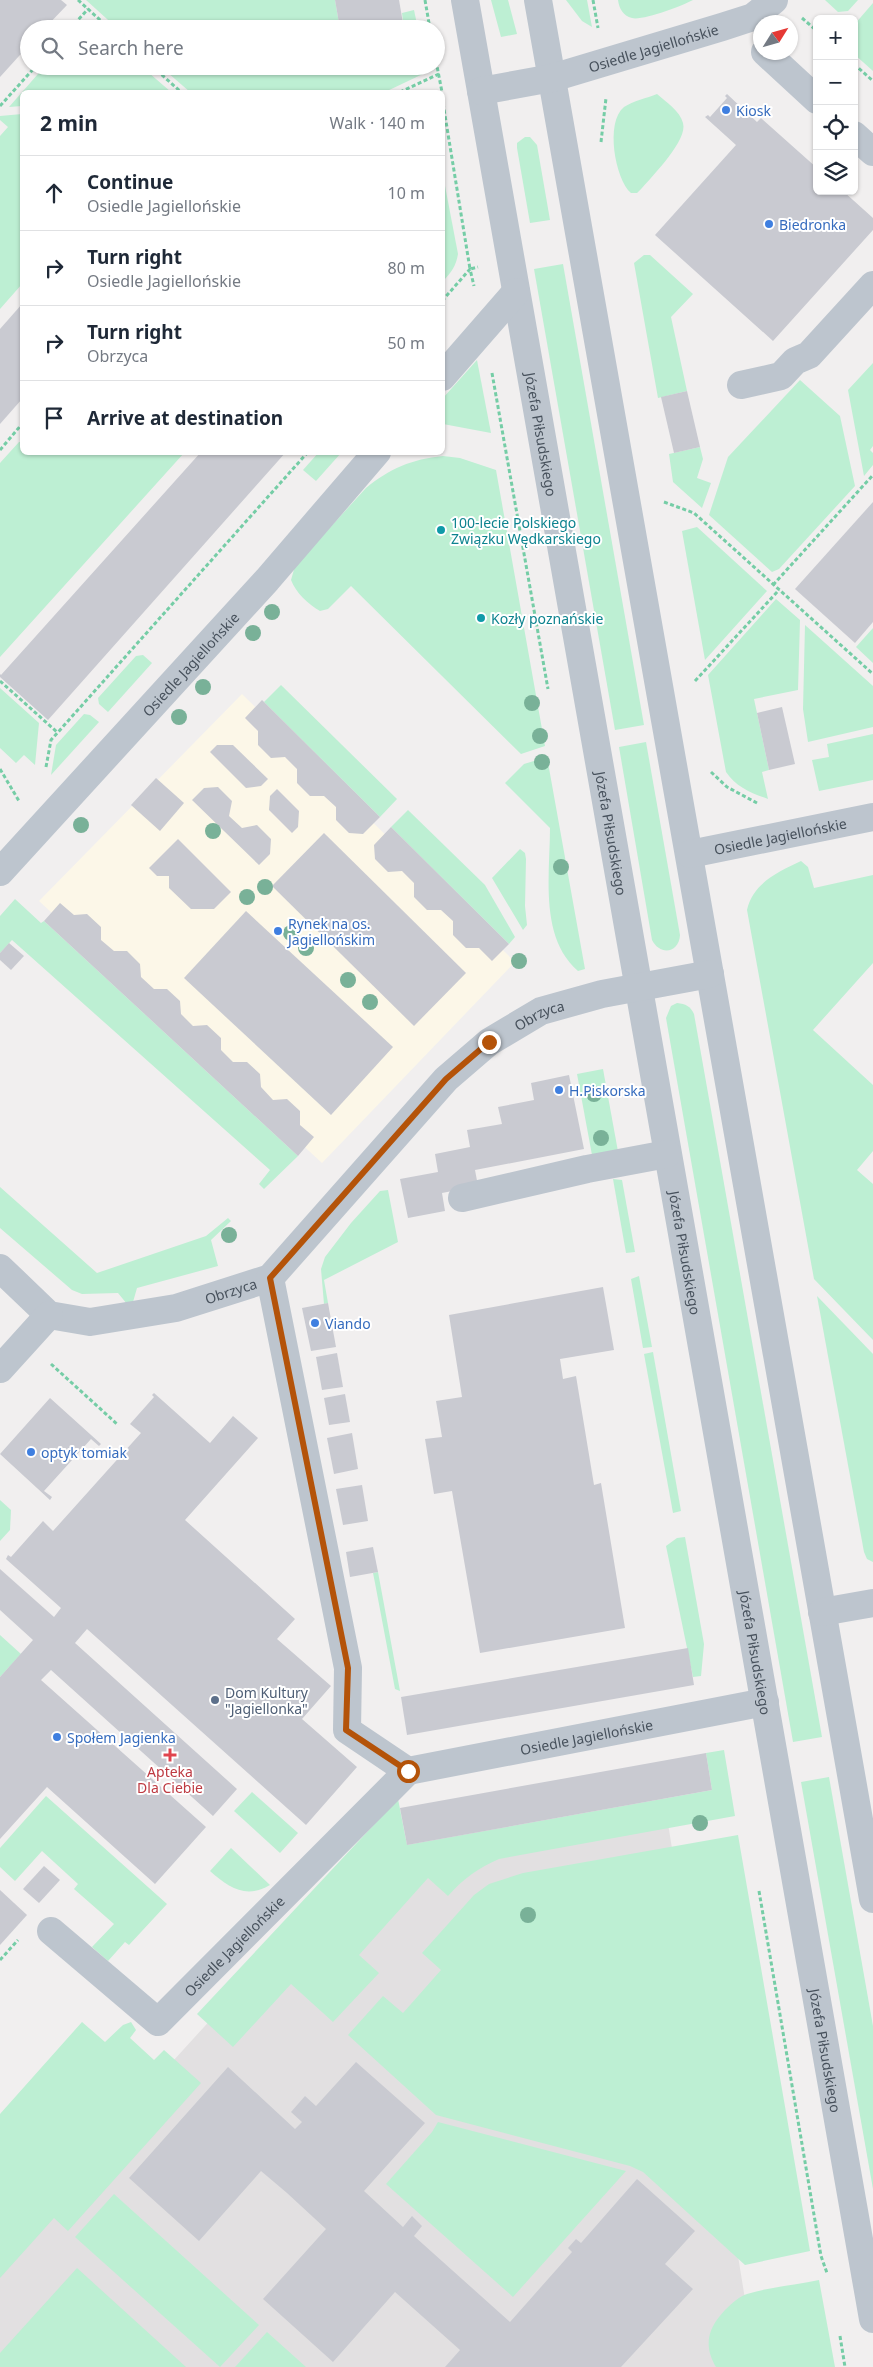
<!DOCTYPE html>
<meta charset="utf-8">
<style>
:root{--surface:#fff;--page:#f6f6f7;--text:#1f2937;--muted:#747a83;--line:#e0e1e3}
body{margin:0;font-family:"Noto Sans",sans-serif;background:var(--page);color:var(--text)}
.controls{position:absolute;right:15px;top:15px;display:grid;overflow:hidden;border-radius:8px;box-shadow:0 1px 4px #0004}
.controls button{width:45px;height:45px;display:grid;place-items:center;padding:0;border:0;border-bottom:1px solid var(--line);background:var(--surface);color:var(--text);font:25px sans-serif}
.compass{position:absolute;left:753px;top:15px;width:45px;height:45px;border-radius:50%;background:var(--surface);box-shadow:0 1px 4px #0004;rotate:53deg}
.stop{position:absolute;width:15px;height:15px;margin:-11px;border:4px solid #b45309;border-radius:50%;background:#fff}
.stop.end{background:#b45309;border-color:#fff;box-shadow:0 1px 5px #0008}
.list{margin:0;padding:0;list-style:none}
h2{display:flex;justify-content:space-between;align-items:center;height:65px;margin:0;padding:0 20px;font-size:21px}
h2 small{font-size:16px;font-weight:400;color:var(--muted)}
.list li{display:grid;grid-template-columns:32px 1fr auto;gap:15px;align-items:center;box-sizing:border-box;height:75px;padding:0 20px;border-top:1px solid var(--line)}
.list b{display:block;font-size:19px;white-space:nowrap}
.list p{margin:0;font-size:16px;white-space:nowrap;color:var(--muted)}
.list em{font-size:16px;font-style:normal;color:var(--muted)}
.icon{flex:none;width:28px;height:28px;fill:none;stroke:currentColor;stroke-width:2;stroke-linecap:round;stroke-linejoin:round}
.map{position:relative;flex:none;width:873px;height:2367px;overflow:hidden}
.search{position:absolute;background:var(--surface);box-shadow:0 1px 4px #0004;left:20px;top:20px;width:425px;height:55px;display:flex;align-items:center;gap:12px;box-sizing:border-box;padding:0 18px;border-radius:28px;color:var(--muted);font-size:19px}
.panel{position:absolute;background:var(--surface);box-shadow:0 1px 4px #0004;left:20px;top:90px;width:425px;height:365px;border-radius:8px}
.map>svg:first-child{display:block}
.commercial{fill:#fcf7e8}
.education{fill:#e2e0e1}
.green{fill:#bdefd3}
.building{fill:#c9cad1}
.lines{fill:none;stroke-linecap:round;stroke-linejoin:round}
.path{stroke:#75cda6;stroke-width:3;stroke-dasharray:4 2.5;stroke-linecap:butt}
.minor{stroke:#bdc5ce;stroke-width:28}
.tree{fill:#79b198}
.route{stroke:#b45309;stroke-width:6}
.shop-dot{fill:#3f7fe0;stroke:#fff;stroke-width:2}
.culture-dot{fill:#0f9aa8;stroke:#fff;stroke-width:2}
.service-dot{fill:#5c6f8a;stroke:#fff;stroke-width:2}
.health-dot{fill:#e0444e;stroke:#fff;stroke-width:2}
.labels{text-anchor:middle;dominant-baseline:central;stroke-width:4;stroke-linejoin:round;paint-order:stroke}
.street-label{font-size:14px;fill:#47515c;stroke:#fff}
.shop-label{font-size:14px;fill:#366cbe;stroke:#fff;text-anchor:start}
.culture-label{font-size:14px;fill:#0d838f;stroke:#fff;text-anchor:start}
.service-label{font-size:14px;fill:#4e5e75;stroke:#fff;text-anchor:start}
.health-label{font-size:14px;fill:#be3a42;stroke:#fff}
</style>
<div class="map">
<svg width="873" height="2367" viewBox="0 0 873 2367">
<rect width="100%" height="100%" fill="#f1efef"/>
<path class="commercial" d="M242 694 515 962 322 1163 39 901Z"/>
<path class="education" d="M664 1799 756 2367H0V2251L367 1848 406 1841 407 1845Z"/>
<g class="green">
<path d="M86 0H335L340 29H118Z"/>
<path d="M491 0H508L517 34 501 37Z"/>
<path d="M566 0H587L592 27 582 21Z"/>
<path d="M618 0H693C682 6 642 21 632 18 623 16 619 8 618 0Z"/>
<path d="M825 0H858L848 11 838 12Z"/>
<path d="M873 3V71L854 54V25Z"/>
<path d="M414 10 418 29H404L402 13Z"/>
<path d="M45 66H141L171 92H22V106L9 107Z"/>
<path d="M160 66H424L425 73 385 92H190Z"/>
<path d="M657 94C666 102 680 111 683 123 688 140 653 175 642 188L637 193H631C615 179 605 122 624 107 633 101 647 98 657 94Z"/>
<path d="M22 114V284L0 309V136L8 127 0 120V116Z"/>
<path d="M525 137H530L537 145 550 220 530 223 517 148V143Z"/>
<path d="M442 170 458 254C456 266 451 273 443 281Z"/>
<path d="M644 255H650L693 294 671 317 687 391 658 398 634 263Z"/>
<path d="M563 264 644 725 615 730 534 269Z"/>
<path d="M477 360 491 433 443 424V398Z"/>
<path d="M873 363V446L870 450 873 453V465L864 476 848 390Z"/>
<path d="M800 380 840 416 855 486 779 569 772 572 709 515 728 457Z"/>
<path d="M19 442H22V452L184 453 0 657V463Z"/>
<path d="M700 447 703 459 697 478 711 483 702 508 673 482 669 454Z"/>
<path d="M319 452 341 453 316 481 303 470Z"/>
<path d="M443 456 460 458 496 470 545 746 521 754 351 586 328 609 320 611C308 604 296 593 291 580L295 566 366 488C389 469 412 459 443 456Z"/>
<path d="M697 527 767 591 705 660 682 531Z"/>
<path d="M776 599 800 620 798 690 754 699 769 770 762 772 768 799C751 793 736 787 726 772L708 675Z"/>
<path d="M805 625 873 686V727L808 742 803 709Z"/>
<path d="M873 628V663L856 647Z"/>
<path d="M143 655 152 663 108 712 99 704 98 698 136 656Z"/>
<path d="M281 685 397 799 380 817 264 702Z"/>
<path d="M0 688 39 723 35 765 24 755 16 763 0 748Z"/>
<path d="M84 714 90 715 99 722 51 775 56 745Z"/>
<path d="M873 734V780L819 791 812 760 829 757 827 744Z"/>
<path d="M646 742 680 935C679 953 660 956 652 940L619 747Z"/>
<path d="M547 757 585 969 578 971C539 937 550 874 550 828L505 783 524 764Z"/>
<path d="M408 810 485 885 515 937 509 944 391 827Z"/>
<path d="M520 849 525 853 526 859 525 906 527 925 523 930 492 878Z"/>
<path d="M801 861 808 867 814 888 873 875V963L813 1030 873 1085V1151L857 1170 873 1184V1340L814 1279 747 910C753 883 778 872 801 861Z"/>
<path d="M15 899 41 923 44 921 298 1156 264 1189 259 1184 270 1170 12 940 0 953V916Z"/>
<path d="M677 1003C686 1004 690 1006 694 1014L822 1737 793 1742 666 1018 671 1006Z"/>
<path d="M603 1069 619 1157 592 1155 577 1074Z"/>
<path d="M613 1179 622 1180 635 1252 626 1253Z"/>
<path d="M0 1187 97 1273 206 1236 228 1218 231 1221 211 1240 218 1266 137 1288 133 1302 127 1304 118 1293 82 1294 72 1290 0 1228Z"/>
<path d="M388 1190 398 1242 324 1280 328 1303 324 1304 321 1269 325 1257 351 1223 380 1191Z"/>
<path d="M639 1276 652 1347 643 1348 631 1279Z"/>
<path d="M817 1296 873 1354V1562L867 1559 864 1552Z"/>
<path d="M653 1352 681 1511 673 1513 644 1354Z"/>
<path d="M0 1500 11 1510 10 1530 0 1541Z"/>
<path d="M685 1537 704 1644 701 1676 693 1677 666 1546 677 1538Z"/>
<path d="M378 1572 400 1691 395 1689 375 1583 373 1573Z"/>
<path d="M0 1635 21 1654 0 1677Z"/>
<path d="M724 1750 735 1816 499 1859C478 1868 463 1879 448 1896L428 1878 359 1955 379 1973 333 2022 291 1984 233 2047 197 2014 398 1799 407 1845 712 1790 706 1753Z"/>
<path d="M829 1777 873 2026V2189L801 1782Z"/>
<path d="M252 1792 298 1833 280 1853 234 1811Z"/>
<path d="M46 1796 167 1904 129 1945 125 1942 108 1961 92 1947 114 1924 74 1889 78 1884 42 1851 15 1881 0 1867V1848Z"/>
<path d="M738 1835 810 2251 745 2265 643 2172 630 2166 436 2115 348 2035 383 1996 403 2013 441 1970 422 1953 474 1895 489 1884 523 1873Z"/>
<path d="M231 1848 270 1885C246 1899 229 1888 210 1871Z"/>
<path d="M82 2022 105 2042 123 2025 131 2022 136 2030 130 2038 154 2060 164 2050 201 2083 68 2231 54 2218 0 2278V2114Z"/>
<path d="M438 2122 626 2171 513 2297 386 2184 432 2132Z"/>
<path d="M114 2194 259 2325 220 2367 75 2237Z"/>
<path d="M77 2268 186 2367H0V2353Z"/>
<path d="M819 2280 835 2367H716C703 2345 708 2328 725 2310 731 2304 740 2296 747 2294 770 2287 795 2285 819 2280Z"/>
<path d="M267 2332 306 2367H235Z"/>
</g>
<g class="building">
<path d="M0 0H61L67 5 44 29H29V45L0 77Z"/>
<path d="M335 0H399L404 29H340Z"/>
<path d="M727 94 757 122 761 118 817 168V191H843L873 218V230L773 341 655 235 736 145 705 117 708 115 710 117 727 98 725 96Z"/>
<path d="M22 304V399L0 424V329Z"/>
<path d="M687 391 700 447 674 453 661 397Z"/>
<path d="M201 452H286L48 720 0 677V674L1 675Z"/>
<path d="M873 502V622L855 643 795 589Z"/>
<path d="M262 700 380 817 363 834 349 833 336 820V807L324 796H310L297 783V769L285 757 271 758 258 745V731L245 718Z"/>
<path d="M782 707 795 764 769 770 757 713Z"/>
<path d="M217 745H233L268 779 261 786 246 788 210 752Z"/>
<path d="M156 778 184 803 160 831 131 805Z"/>
<path d="M218 787 232 801 229 816 242 828 257 825 271 839 270 854 259 865 192 800 204 788Z"/>
<path d="M277 789 299 811 298 827 292 833 269 810 270 796Z"/>
<path d="M391 827 509 944 492 961 479 948H466L453 935V921L441 910H427L414 897V883L402 871 388 872 375 859 374 845Z"/>
<path d="M324 833 466 973 414 1026 272 886Z"/>
<path d="M178 839 231 892 214 909H191L169 888V876H157L149 868Z"/>
<path d="M60 903 74 915 87 914 101 927V940L114 951H127L140 964 141 977 154 989H167L180 1001 181 1014 193 1026 207 1025 221 1038V1050L233 1062H247L260 1074 261 1087 273 1100 287 1099 300 1111V1125L314 1137 298 1156 44 921Z"/>
<path d="M246 911 393 1047 331 1115 184 978Z"/>
<path d="M9 943 24 956 11 970 0 960V953Z"/>
<path d="M569 1075 584 1149 475 1170 478 1186 442 1193 445 1211 408 1218 400 1179 438 1172 435 1154 470 1147 467 1130 502 1124 498 1107 534 1100 531 1083Z"/>
<path d="M603 1287 614 1350 560 1359 563 1379 576 1376 594 1485 601 1483 625 1628 480 1653 452 1491 434 1494 425 1439 442 1437 436 1401 462 1397 449 1315Z"/>
<path d="M328 1303 336 1347 311 1351 302 1308Z"/>
<path d="M337 1353 343 1387 322 1390 316 1357Z"/>
<path d="M154 1393 210 1443 233 1416 258 1438 185 1520 295 1619 277 1639 331 1686 302 1719 357 1767 306 1825 87 1629 75 1643 237 1789 213 1816 51 1670 41 1680 206 1827 155 1884 47 1787 0 1839V1677L33 1640 0 1610V1569L54 1617 61 1608 6 1559 8 1555 11 1557 43 1521 53 1531 141 1433 130 1424 154 1397 152 1395Z"/>
<path d="M345 1394 350 1422 329 1425 324 1398Z"/>
<path d="M50 1398 101 1444 99 1446 91 1439 44 1491 52 1497 50 1500 0 1454Z"/>
<path d="M352 1433 358 1469 334 1474 327 1438Z"/>
<path d="M362 1485 368 1521 343 1525 336 1489Z"/>
<path d="M373 1547 378 1572 350 1577 346 1552Z"/>
<path d="M688 1648 694 1685 407 1735 401 1697Z"/>
<path d="M706 1753 712 1790 407 1845 400 1808Z"/>
<path d="M44 1866 60 1880 39 1903 23 1889Z"/>
<path d="M0 1890 27 1915 0 1945Z"/>
<path d="M356 2062 425 2123 364 2191 403 2227 412 2216 422 2226 414 2236 510 2322 572 2252 568 2248 576 2239 581 2243 637 2179 695 2231 665 2264 693 2289 621 2367H445L460 2350 395 2292 333 2362 263 2299 326 2229 287 2193 261 2171 199 2241 129 2178 228 2067 295 2129 302 2122 291 2112 305 2096 316 2106Z"/>
</g>
<g class="lines">
<g class="path">
<path d="M78 0 110 29"/>
<path d="M425 0 430 29"/>
<path d="M593 0 598 28"/>
<path d="M802 18 817 31"/>
<path d="M70 29 88 9"/>
<path d="M436 61 442 92"/>
<path d="M854 64 873 81"/>
<path d="M152 66 181 92"/>
<path d="M400 92 439 74"/>
<path d="M442 97 470 269 478 267"/>
<path d="M0 106 36 66"/>
<path d="M601 142 606 98"/>
<path d="M442 301 470 269 474 286"/>
<path d="M492 373 548 689"/>
<path d="M0 450 22 424"/>
<path d="M664 502 694 513 873 674"/>
<path d="M773 585 873 475"/>
<path d="M0 681 57 732"/>
<path d="M695 681 779 590"/>
<path d="M46 767 51 740 308 452"/>
<path d="M0 769 19 801"/>
<path d="M711 772 727 787 757 803"/>
<path d="M51 1364 117 1424"/>
<path d="M759 1891 821 2256 827 2273"/>
<path d="M0 1960 18 1940"/>
<path d="M840 2336 845 2367"/>
</g>
<g class="minor">
<path id="s1" d="M465 0 873 2319"/>
<path d="M538 0 873 1899"/>
<path d="M765 52 817 100"/>
<path id="s2" d="M481 91 552 78 722 27 753 17 774 0"/>
<path d="M854 135 873 152"/>
<path d="M442 377 516 292"/>
<path d="M741 385 781 376 795 361 809 355 873 285"/>
<path id="s3" d="M690 854 873 817"/>
<path id="s4" d="M0 872 267 580 377 452"/>
<path d="M462 1198 587 1169 667 1154"/>
<path id="s5" d="M0 1268 49 1315 90 1322 176 1308 270 1278 446 1079 489 1042 541 1011 602 994 710 974"/>
<path id="s6" d="M270 1278 348 1668 347 1730 408 1771 765 1702"/>
<path d="M0 1369 49 1315"/>
<path d="M822 1612 873 1603"/>
<path id="s7" d="M51 1931 158 2022 408 1771"/>
</g>
</g>
<g class="tree">
<circle cx="272" cy="612" r="8"/>
<circle cx="253" cy="633" r="8"/>
<circle cx="203" cy="687" r="8"/>
<circle cx="532" cy="703" r="8"/>
<circle cx="179" cy="717" r="8"/>
<circle cx="540" cy="736" r="8"/>
<circle cx="542" cy="762" r="8"/>
<circle cx="81" cy="825" r="8"/>
<circle cx="213" cy="831" r="8"/>
<circle cx="561" cy="867" r="8"/>
<circle cx="265" cy="887" r="8"/>
<circle cx="247" cy="897" r="8"/>
<circle cx="291" cy="933" r="8"/>
<circle cx="306" cy="948" r="8"/>
<circle cx="519" cy="961" r="8"/>
<circle cx="348" cy="980" r="8"/>
<circle cx="370" cy="1002" r="8"/>
<circle cx="594" cy="1094" r="8"/>
<circle cx="601" cy="1138" r="8"/>
<circle cx="229" cy="1235" r="8"/>
<circle cx="700" cy="1823" r="8"/>
<circle cx="528" cy="1915" r="8"/>
</g>
<g class="lines">
<path class="route" d="M408 1771 346 1730 348 1668 270 1278 446 1079 489 1042"/>
</g>
<g class="shop-dot">
<circle cx="726" cy="110" r="5"/>
<circle cx="769" cy="224" r="5"/>
<circle cx="278" cy="931" r="5"/>
<circle cx="559" cy="1090" r="5"/>
<circle cx="315" cy="1323" r="5"/>
<circle cx="31" cy="1452" r="5"/>
<circle cx="57" cy="1737" r="5"/>
</g>
<g class="culture-dot">
<circle cx="441" cy="530" r="5"/>
<circle cx="481" cy="618" r="5"/>
</g>
<circle class="service-dot" cx="215" cy="1700" r="5"/>
<path class="health-dot" d="M167.5 1747.5h5v5h5v5h-5v5h-5v-5h-5v-5h5z"/>
<g class="labels">
<g class="street-label">
<text stroke="none"><textPath href="#s2" startOffset="178">Osiedle Jagiellońskie</textPath></text>
<text stroke="none"><textPath href="#s1" startOffset="441">Józefa Piłsudskiego</textPath></text>
<text stroke="none"><textPath href="#s4" startOffset="282">Osiedle Jagiellońskie</textPath></text>
<text stroke="none"><textPath href="#s1" startOffset="846">Józefa Piłsudskiego</textPath></text>
<text stroke="none"><textPath href="#s3" startOffset="92">Osiedle Jagiellońskie</textPath></text>
<text stroke="none"><textPath href="#s5" startOffset="675">Obrzyca</textPath></text>
<text stroke="none"><textPath href="#s1" startOffset="1272">Józefa Piłsudskiego</textPath></text>
<text stroke="none"><textPath href="#s5" startOffset="254">Obrzyca</textPath></text>
<text stroke="none"><textPath href="#s1" startOffset="1678">Józefa Piłsudskiego</textPath></text>
<text stroke="none"><textPath href="#s6" startOffset="715">Osiedle Jagiellońskie</textPath></text>
<text stroke="none"><textPath href="#s7" startOffset="248">Osiedle Jagiellońskie</textPath></text>
<text stroke="none"><textPath href="#s1" startOffset="2082">Józefa Piłsudskiego</textPath></text>
</g>
<g class="shop-label">
<text x="736" y="110">Kiosk</text>
<text x="779" y="224">Biedronka</text>
<text x="288" y="923">Rynek na os.<tspan x="288" dy="16">Jagiellońskim</tspan></text>
<text x="569" y="1090">H.Piskorska</text>
<text x="325" y="1323">Viando</text>
<text x="41" y="1452">optyk tomiak</text>
<text x="67" y="1737">Społem Jagienka</text>
</g>
<g class="culture-label">
<text x="451" y="522">100-lecie Polskiego<tspan x="451" dy="16">Związku Wędkarskiego</tspan></text>
<text x="491" y="618">Kozły poznańskie</text>
</g>
<g class="service-label">
<text x="225" y="1692">Dom Kultury<tspan x="225" dy="16">"Jagiellonka"</tspan></text>
</g>
<g class="health-label">
<text x="170" y="1771">Apteka<tspan x="170" dy="16">Dla Ciebie</tspan></text>
</g>
</g>
</svg>
<div class="controls">
<button>+</button>
<button>−</button>
<button><svg class="icon" aria-label="locate" viewBox="0 0 24 24"><circle cx="12" cy="12" r="6"/><path d="M12 2v4M12 18v4M2 12h4M18 12h4"/></svg></button>
<button><svg class="icon" aria-label="layers" viewBox="0 0 24 24"><path d="M12 4l9 5-9 5-9-5zM3 14l9 5 9-5"/></svg></button>
</div>
<svg class="compass" viewBox="-18 -18 36 36"><path d="M0-13l5 13h-10z" fill="#e53935"/><path d="M0 13l5-13h-10z" fill="#747a83"/></svg>
<div class="stop" style="left:408px;top:1771px"></div>
<div class="stop end" style="left:489px;top:1042px"></div>
<div class="search"><svg class="icon" aria-label="search" viewBox="0 0 24 24"><circle cx="10" cy="10" r="6"/><path d="M15 15l6 6"/></svg>Search here</div>
<section class="panel">
<h2>2 min<small>Walk · 140 m</small></h2>
<ul class="list">
<li><svg class="icon" aria-label="ahead" viewBox="0 0 24 24"><path d="M12 20V5M6 11l6-6 6 6"/></svg><div><b>Continue</b><p>Osiedle Jagiellońskie</p></div><em>10 m</em></li>
<li><svg class="icon" aria-label="right" viewBox="0 0 24 24"><path d="M7 20v-9h11M14 6l5 5-5 5"/></svg><div><b>Turn right</b><p>Osiedle Jagiellońskie</p></div><em>80 m</em></li>
<li><svg class="icon" aria-label="right" viewBox="0 0 24 24"><path d="M7 20v-9h11M14 6l5 5-5 5"/></svg><div><b>Turn right</b><p>Obrzyca</p></div><em>50 m</em></li>
<li><svg class="icon" aria-label="arrive" viewBox="0 0 24 24"><path d="M6 21V4h12l-3 4 3 4H6"/></svg><div><b>Arrive at destination</b></div></li>
</ul>
</section>
</div>
